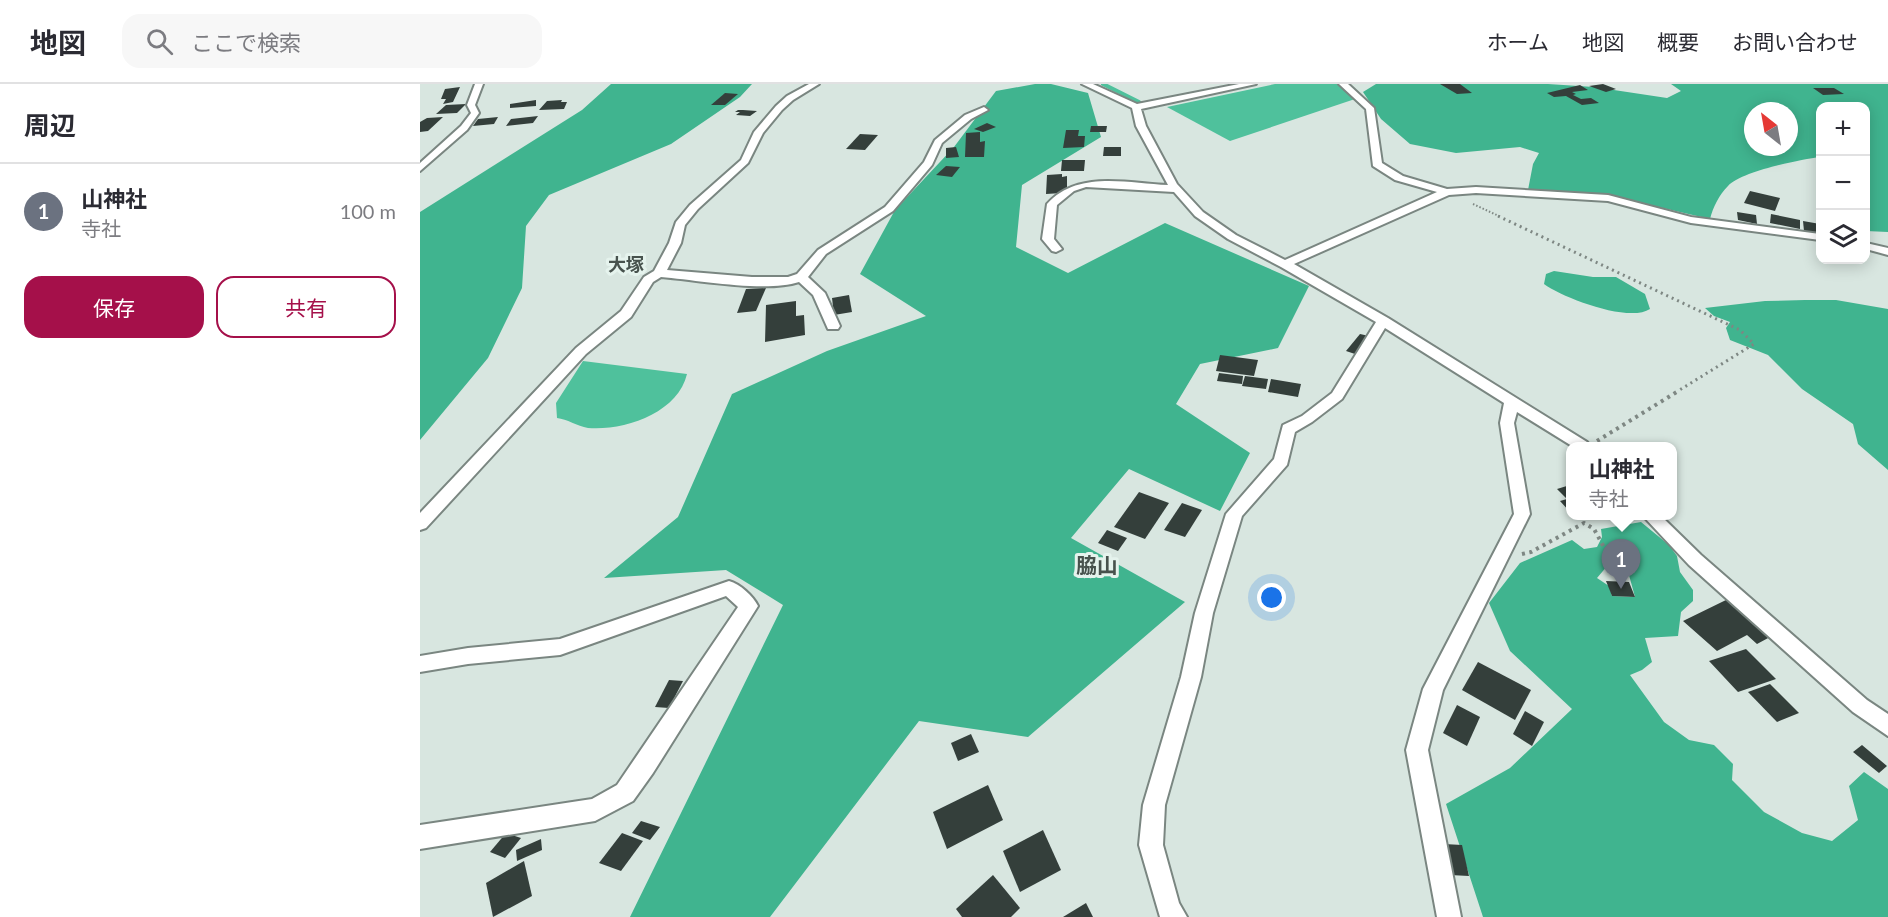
<!DOCTYPE html>
<html lang="ja">
<meta charset="utf-8">
<style>
:root{--surface:#fff;--page:#f7f7f7;--text:#2b2b33;--muted:#7c7c81;--line:#e1e1e2;--accent:#a5104a}
body{margin:0;font-family:Lato,"Noto Sans JP",sans-serif;background:var(--page);color:var(--text)}
.controls{position:absolute;right:18px;top:18px;display:grid;overflow:hidden;border-radius:12px;box-shadow:0 3px 15px #0003}
.controls button{width:54px;height:54px;display:grid;place-items:center;padding:0;border:0;border-bottom:2px solid var(--line);background:var(--surface);color:var(--text);font:30px sans-serif}
.compass{position:absolute;left:1324px;top:18px;width:54px;height:54px;border-radius:50%;background:var(--surface);box-shadow:0 3px 15px #0003;rotate:329deg}
.you{position:absolute;left:852px;top:514px;width:21px;height:21px;margin:-15px;border:4px solid #fff;border-radius:50%;background:#1a73e8;box-shadow:0 0 0 9px #1a73e833}
.badge{display:grid;place-items:center;width:39px;height:39px;border-radius:50%;background:var(--accent);color:#fff;font-size:20px;font-weight:700}
.pin{position:absolute;translate:-50% -50px;filter:drop-shadow(0 2px 3px #0008)}
.pin::after{content:'';position:absolute;top:32px;width:21px;height:18px;background:inherit;clip-path:polygon(0 0,100% 0,50% 100%)}
.popup{position:absolute;left:1146px;top:358px;width:111px;height:78px;box-sizing:border-box;display:grid;place-content:center;border-radius:12px;background:var(--surface);filter:drop-shadow(0 2px 4px #0005);font-size:20px;white-space:nowrap;color:var(--muted)}
.popup b{font-size:22px;color:var(--text)}
.popup::after{content:'';position:absolute;left:50%;top:100%;margin-left:-12px;border:12px solid transparent;border-top-color:var(--surface)}
.list{margin:0;padding:0;list-style:none}
h2{display:flex;justify-content:space-between;align-items:center;height:78px;margin:0;padding:0 24px;font-size:26px}
h2 small{font-size:20px;font-weight:400;color:var(--muted)}
.list li{display:grid;grid-template-columns:39px 1fr auto;gap:18px;align-items:center;box-sizing:border-box;height:96px;padding:0 24px;border-top:2px solid var(--line)}
.list b{display:block;font-size:22px;white-space:nowrap}
.list p{margin:0;font-size:20px;white-space:nowrap;color:var(--muted)}
.list em{font-size:20px;font-style:normal;color:var(--muted)}
.actions{display:flex;gap:12px;padding:18px 24px}
.actions a{flex:1;padding:14px 0;border:2px solid var(--accent);border-radius:18px;text-align:center;font-size:21px;color:var(--accent)}
.actions .main{background:var(--accent);color:#fff}
.icon{flex:none;width:33px;height:33px;fill:none;stroke:currentColor;stroke-width:2;stroke-linecap:round;stroke-linejoin:round}
.map{position:relative;flex:none;width:1468px;height:833px;overflow:hidden}
header{display:flex;align-items:center;gap:36px;box-sizing:border-box;height:84px;padding:0 30px;background:var(--surface);border-bottom:2px solid var(--line)}
header strong{font-size:28px}
nav{display:flex;gap:33px;margin-inline-start:auto;font-size:21px}
.search{width:420px;height:54px;background:var(--page);display:flex;align-items:center;gap:15px;box-sizing:border-box;padding:0 21px;border-radius:18px;color:var(--muted);font-size:22px}
main{display:flex}
aside{flex:1;background:var(--surface)}
.map>svg:first-child{display:block}
.forest{fill:#40b48f;fill-rule:evenodd}
.water{fill:#4fc19c}
.lines{fill:none;stroke-linecap:round;stroke-linejoin:round}
.stream{stroke:#4fc19c;stroke-width:4}
.building{fill:#343f3b}
.minor-casing{stroke:#7a8681;stroke-width:4}
.path-far2{stroke:#7e8783;stroke-width:2;stroke-dasharray:1.5 2;stroke-linecap:butt}
.path-far1{stroke:#7e8783;stroke-width:3;stroke-dasharray:2 4;stroke-linecap:butt}
.path{stroke:#7e8783;stroke-width:4;stroke-dasharray:3 4.5;stroke-linecap:butt}
.minor{fill:#fff;fill-rule:evenodd}
.labels{text-anchor:middle;dominant-baseline:central;stroke-width:6;stroke-linejoin:round;paint-order:stroke}
.far-neighbourhood-label{font-size:18px;font-weight:bold;fill:#47524d;stroke:#e5f3ed}
.neighbourhood-label{font-size:21px;font-weight:bold;fill:#47524d;stroke:#e5f3ed}
</style>
<header>
<strong>地図</strong>
<div class="search"><svg class="icon" aria-label="search" viewBox="0 0 24 24"><circle cx="10" cy="10" r="6"/><path d="M15 15l6 6"/></svg>ここで検索</div>
<nav><a>ホーム</a><a>地図</a><a>概要</a><a>お問い合わせ</a></nav>
</header>
<main>
<aside>
<h2>周辺<small></small></h2>
<ul class="list">
<li><span class="badge" style="background:#6b7280">1</span><div><b>山神社</b><p>寺社</p></div><em>100 m</em></li>
</ul>
<div class="actions"><a class="main">保存</a><a>共有</a></div>
</aside>
<div class="map">
<svg width="1468" height="833" viewBox="0 0 1468 833">
<rect width="100%" height="100%" fill="#d8e6e0"/>
<g class="forest">
<path d="M191 0H332L320 13 251 60 129 111 106 142 102 204 68 274 0 356V128L162 26Z"/>
<path d="M615 0H631L668 9 681 53 602 101 596 163 648 189 745 139 889 202 858 264 780 280 756 320 830 369 800 427 709 385 651 454 765 518 608 653 499 637 350 833H210L363 521 306 486 184 494 258 433 312 310 407 267 506 232 440 190 475 126 534 63 576 7Z"/>
<path d="M956 0H1128L1174 3 1247 14 1261 7 1251 0H1468V148L1446 147V22H1400V73C1379 76 1322 87 1308 102 1299 111 1293 123 1290 135L1191 112 1108 106 1113 80 1119 69 1100 63 1036 69 990 60 961 35 943 8ZM1333 27H1369V63H1333Z"/>
<path d="M1134 187 1173 193H1196L1225 210 1230 225C1209 239 1143 214 1124 200L1126 190Z"/>
<path d="M1385 216H1416L1468 225V386L1438 360 1433 340 1382 305 1348 271 1310 256 1306 244 1310 238 1294 232 1285 224 1345 217Z"/>
<path d="M1221 438 1249 461 1257 472 1260 488 1273 506V517L1261 528 1258 552 1225 554 1232 578 1222 586 1210 591 1244 638 1269 656 1294 661 1313 680 1312 696 1344 728 1382 749 1412 757 1438 736 1429 702 1444 688 1468 705V833H1063L1026 720 1090 684 1152 625 1090 567 1069 519 1100 479 1152 456 1164 465 1177 463 1182 453 1181 445ZM1193 473 1209 491 1215 513 1192 512 1189 502 1177 494 1188 481 1186 474Z"/>
</g>
<g class="water">
<path d="M855 0H919L935 15 810 57 747 23Z"/>
<path d="M163 277 267 290C258 329 204 347 168 344 157 342 147 335 137 334L136 319Z"/>
</g>
<g class="lines">
<path class="stream" d="M683 0 719 18"/>
</g>
<g class="building">
<path d="M1020 0H1040L1052 9 1037 10Z"/>
<path d="M1183 0 1196 5 1186 8 1169 2Z"/>
<path d="M1160 1 1168 6 1152 8 1156 10 1153 11 1161 15 1171 14 1179 19 1162 21 1146 12 1134 13 1127 9Z"/>
<path d="M40 3 33 18 23 20 26 15H21L25 5Z"/>
<path d="M1393 4H1414L1424 10 1403 11Z"/>
<path d="M305 9 318 10 305 21H291Z"/>
<path d="M116 16V22L90 24V20Z"/>
<path d="M142 16 141 18H147L144 25 119 26 127 17Z"/>
<path d="M46 20 37 29 16 30 26 21Z"/>
<path d="M318 26H323L337 27 330 32 316 31 320 28H315Z"/>
<path d="M118 32 113 39 86 42 91 35Z"/>
<path d="M23 33 8 47 0 48V38L7 34Z"/>
<path d="M78 33 74 40 53 42 58 35Z"/>
<path d="M567 39 576 43 563 48 554 45Z"/>
<path d="M671 42H687L686 48H670Z"/>
<path d="M646 46H659L658 52H665L664 63 643 64Z"/>
<path d="M560 48V58L565 57 564 73H545L546 49Z"/>
<path d="M440 50 458 51 445 66 426 65Z"/>
<path d="M536 63 539 73 526 74V64Z"/>
<path d="M684 63H701V72H683Z"/>
<path d="M642 76H665L664 87H641Z"/>
<path d="M526 82 540 83 532 93 516 91Z"/>
<path d="M642 90V93L647 92V105L642 106V109L626 110 627 91Z"/>
<path d="M1330 107 1360 114 1355 127 1324 119Z"/>
<path d="M1317 128 1336 131 1337 140 1318 136Z"/>
<path d="M1351 130 1380 136V145L1350 139Z"/>
<path d="M1383 137 1400 140V150L1384 147Z"/>
<path d="M346 204 336 227 317 229 326 205Z"/>
<path d="M429 211 432 228 414 231 412 214Z"/>
<path d="M376 217V232L384 231 385 251 345 258 346 221Z"/>
<path d="M940 250 949 252 935 270 926 267Z"/>
<path d="M800 271 838 276 834 292 796 287Z"/>
<path d="M799 289 823 292 822 300 797 297Z"/>
<path d="M825 292 848 295 846 305 822 302Z"/>
<path d="M851 295 881 300 878 313 848 308Z"/>
<path d="M1150 401V428L1140 417 1147 415 1137 405Z"/>
<path d="M719 408 749 419 725 455 694 443Z"/>
<path d="M762 419 782 426 765 453 744 446Z"/>
<path d="M687 446 707 454 698 467 678 459Z"/>
<path d="M1186 497 1209 498 1215 513 1192 512Z"/>
<path d="M1306 516 1350 553 1337 560 1327 551 1297 567 1263 537Z"/>
<path d="M1326 565 1356 595 1318 608 1289 577Z"/>
<path d="M1058 578 1111 606 1095 636 1042 606Z"/>
<path d="M249 596 263 597 249 624 235 623Z"/>
<path d="M1350 600 1379 629 1357 638 1328 608Z"/>
<path d="M1037 621 1060 633 1047 662 1023 649Z"/>
<path d="M1105 627 1124 638 1112 662 1093 650Z"/>
<path d="M551 650 559 668 538 677 531 659Z"/>
<path d="M1442 661 1467 682 1459 689 1433 668Z"/>
<path d="M568 701 583 736 527 765 513 728Z"/>
<path d="M221 737 240 743 230 756 212 749Z"/>
<path d="M623 746 641 786 600 808 583 767Z"/>
<path d="M86 749 101 754 85 774 70 768Z"/>
<path d="M202 749 223 757 201 787 179 779Z"/>
<path d="M121 755 122 766 97 777 96 766Z"/>
<path d="M1024 760 1042 761 1049 792 1030 791Z"/>
<path d="M104 777 112 812 73 833 66 799Z"/>
<path d="M573 791 600 824 591 833H542L536 825Z"/>
<path d="M666 819 673 833H643Z"/>
</g>
<g class="lines">
<g class="minor-casing">
<g id="minor">
<path d="M55 0H63L55 21 59 29 47 46 0 87V79L41 42 51 29 47 21Z"/>
<path d="M389 0H399L373 16 362 26 343 49 328 79 278 125 265 141 261 159 247 186 332 193H368L377 190 398 166 465 123 504 78 515 56 545 31 564 23 568 26 551 35 522 59 512 81 473 127 406 170 388 193 405 209 420 242 418 245H408L393 211 379 198C346 209 277 196 241 193L233 198 211 233 166 270 6 444 0 446V429L156 264 201 227 224 193 234 187 249 159 256 138 270 121 321 76 334 48 356 22 367 12Z"/>
<path d="M662 0H673L717 20 819 0H836L721 25 726 42 757 100 783 128 816 151 865 176 1017 108 975 96 953 82 946 25 919 0H928L954 24 962 79 983 92 1027 105 1056 103 1188 111 1271 133 1400 150V156L1271 139 1188 117 1056 109 1029 111 874 180 968 234 1167 358 1170 362H1152L1097 328 1094 339 1110 430 1023 606 1008 666 1041 833H1017L986 666 1003 605 1094 430 1080 339 1084 319 965 244 922 315 892 338 875 348 867 381 822 432 793 529 781 593 745 721 743 761 759 819 767 833H740L719 761 723 721 761 593 775 529 806 430 854 375 863 341 882 332 912 309 956 238 861 183 808 155 775 132 754 108 666 103 654 107 637 121 634 155 642 165 636 168 632 167 622 155 627 120C657 86 707 99 748 101L716 42 712 24Z"/>
<path d="M1446 159 1468 164V171L1446 165Z"/>
<path d="M1223 432H1241L1281 471 1447 616 1468 630V652L1433 628 1269 481Z"/>
<path d="M309 497C320 500 333 512 338 522L233 689 213 717 175 737 0 765V741L172 715 197 701 318 523 306 512 140 571 48 580 0 588V572L48 564 140 555Z"/>
</g>
</g>
<path class="path-far2" d="M1053 120 1081 133"/>
<path class="path-far1" d="M1078 132 1320 246 1334 260 1258 307"/>
<g class="path">
<path d="M1177 357 1260 306"/>
<path d="M1102 470 1111 468 1164 439 1174 445 1192 478"/>
</g>
<use href="#minor" class="minor"/>
</g>
<g class="labels">
<g class="far-neighbourhood-label">
<text x="206" y="180">大塚</text>
</g>
<g class="neighbourhood-label">
<text x="677" y="480">脇山</text>
</g>
</g>
</svg>
<div class="controls">
<button>+</button>
<button>−</button>
<button><svg class="icon" aria-label="layers" viewBox="0 0 24 24"><path d="M12 4l9 5-9 5-9-5zM3 14l9 5 9-5"/></svg></button>
</div>
<svg class="compass" viewBox="-18 -18 36 36"><path d="M0-13l5 13h-10z" fill="#e53935"/><path d="M0 13l5-13h-10z" fill="#7c7c81"/></svg>
<div class="you"></div>
<div class="pin badge" style="left:1201px;top:505px;background:#6b7280">1</div>
<div class="popup"><b>山神社</b>寺社</div>
</div>
</main>
